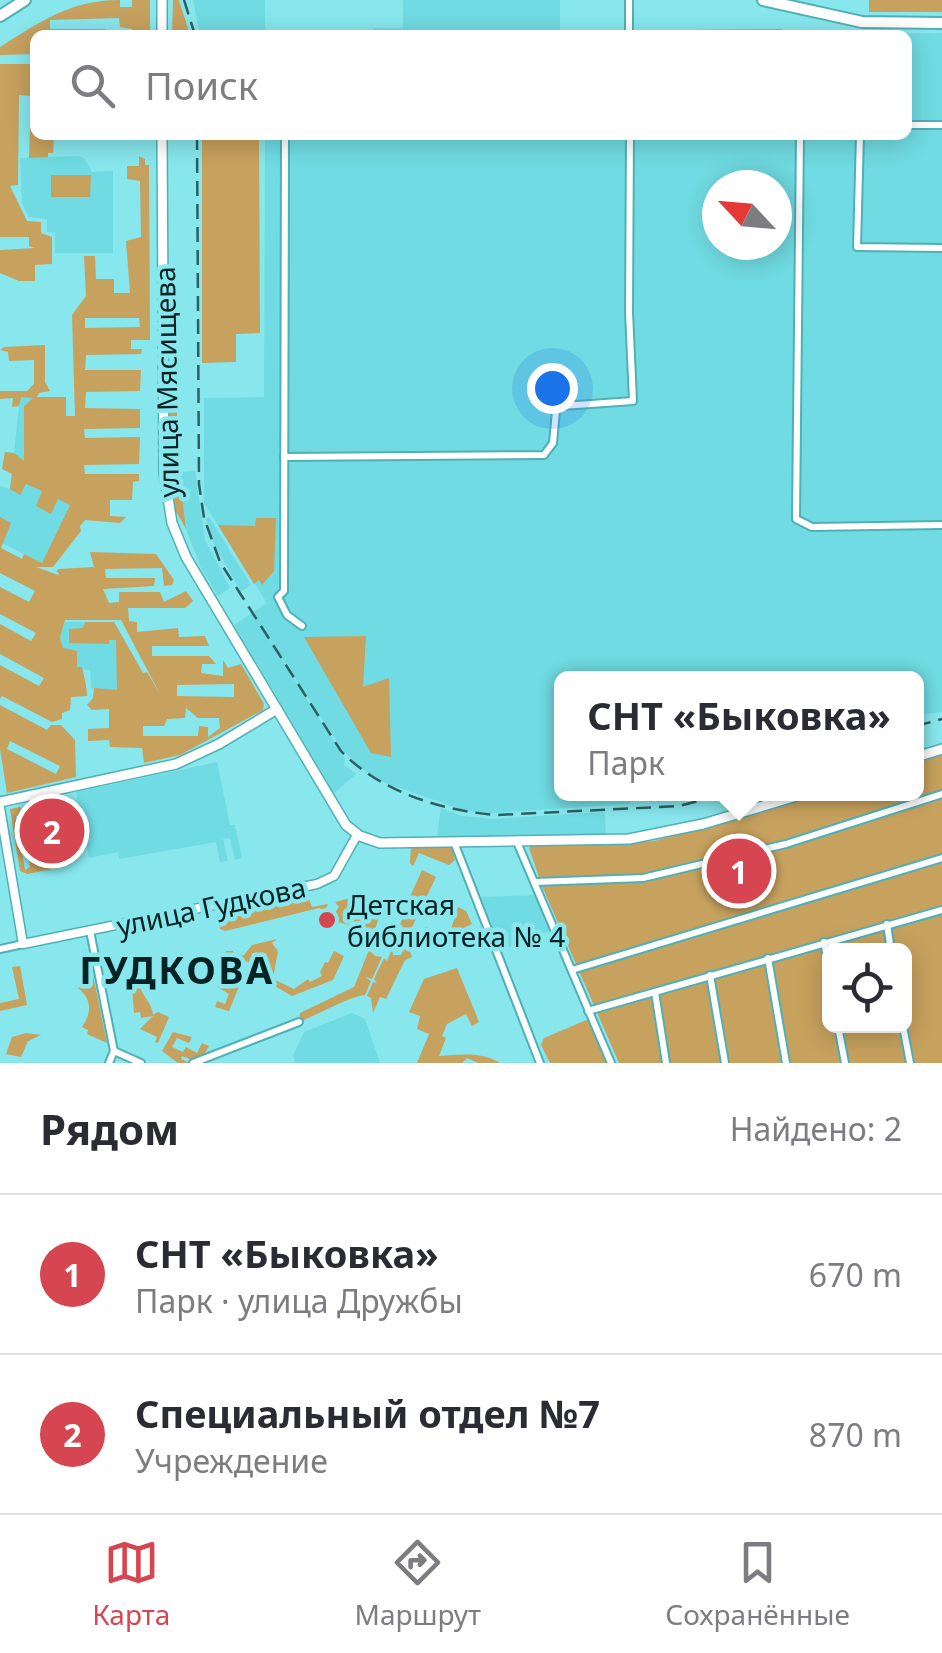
<!DOCTYPE html>
<html lang="ru">
<meta charset="utf-8">
<style>
:root{--surface:#fff;--page:#f7f7f7;--text:#2b2b33;--muted:#7c7c81;--line:#e1e1e2;--accent:#d64650}
body{margin:0;font-family:"Noto Sans",sans-serif;background:var(--page);color:var(--text)}
.controls{position:absolute;right:30px;bottom:30px;display:grid;overflow:hidden;border-radius:15px;box-shadow:0 5px 25px #0003}
.controls button{width:90px;height:90px;display:grid;place-items:center;padding:0;border:0;border-bottom:2px solid var(--line);background:var(--surface);color:var(--text);font:50px sans-serif}
.compass{position:absolute;left:702px;top:170px;width:90px;height:90px;border-radius:50%;background:var(--surface);box-shadow:0 5px 25px #0003;rotate:296deg}
.you{position:absolute;left:552px;top:388px;width:35px;height:35px;margin:-25px;border:8px solid #fff;border-radius:50%;background:#1a73e8;box-shadow:0 0 0 15px #1a73e833}
.badge{display:grid;place-items:center;width:65px;height:65px;border-radius:50%;background:var(--accent);color:#fff;font-size:32px;font-weight:700}
.pin{position:absolute;translate:-50% -50%;border:5px solid #fff;box-shadow:0 2px 10px #0006}
.popup{position:absolute;left:554px;top:671px;width:370px;height:130px;box-sizing:border-box;display:grid;place-content:center;border-radius:15px;background:var(--surface);filter:drop-shadow(0 2px 8px #0005);font-size:32px;white-space:nowrap;color:var(--muted)}
.popup b{font-size:38px;color:var(--text)}
.popup::after{content:'';position:absolute;left:50%;top:100%;margin-left:-20px;border:20px solid transparent;border-top-color:var(--surface)}
.list{margin:0;padding:0;list-style:none}
h2{display:flex;justify-content:space-between;align-items:center;height:130px;margin:0;padding:0 40px;font-size:42px}
h2 small{font-size:32px;font-weight:400;color:var(--muted)}
.list li{display:grid;grid-template-columns:65px 1fr auto;gap:30px;align-items:center;box-sizing:border-box;height:160px;padding:0 40px;border-top:2px solid var(--line)}
.list b{display:block;font-size:38px;white-space:nowrap}
.list p{margin:0;font-size:32px;white-space:nowrap;color:var(--muted)}
.list em{font-size:32px;font-style:normal;color:var(--muted)}
.icon{flex:none;width:55px;height:55px;fill:none;stroke:currentColor;stroke-width:2;stroke-linecap:round;stroke-linejoin:round}
.map{position:relative;flex:none;width:942px;height:1063px;overflow:hidden}
.search{position:absolute;background:var(--surface);box-shadow:0 5px 25px #0003;left:30px;right:30px;top:30px;height:110px;display:flex;align-items:center;gap:25px;box-sizing:border-box;padding:0 35px;border-radius:15px;color:var(--muted);font-size:38px}
.sheet{height:450px;background:var(--surface)}
nav{display:flex;justify-content:space-around;align-items:center;box-sizing:border-box;height:140px;border-top:2px solid var(--line);background:var(--surface);font-size:28px;color:var(--muted)}
nav a{display:grid;justify-items:center;gap:5px}
nav .on{color:var(--accent)}
.map>svg:first-child{display:block}
.built{fill:#70dbe2;fill-rule:evenodd}
.green{fill:#c7a15e;fill-rule:evenodd}
.lines{fill:none;stroke-linecap:round;stroke-linejoin:round}
.minor-casing{stroke:#4fb0b6;stroke-width:10}
.tertiary-casing{stroke:#4fb0b6;stroke-width:11}
.secondary-casing{stroke:#4fb0b6;stroke-width:12}
.primary-casing{stroke:#4fb0b6;stroke-width:14}
.minor{stroke:#fff;stroke-width:6}
.tertiary{stroke:#fff;stroke-width:8}
.secondary{stroke:#fff;stroke-width:9}
.primary{stroke:#fff;stroke-width:10}
.rail{stroke:#2c5f62;stroke-width:2.5;stroke-dasharray:15 8;stroke-linecap:butt}
.poi-dot{fill:#d64650;stroke:#87e7ed;stroke-width:4}
.labels{text-anchor:middle;dominant-baseline:central;stroke-width:9;stroke-linejoin:round;paint-order:stroke}
.street-label{font-size:28px;fill:#032224;stroke:#87e7ed}
.poi-label{font-size:28px;fill:#032224;stroke:#87e7ed;text-anchor:start}
.district-label{font-size:38px;font-weight:bold;letter-spacing:2.5px;fill:#032224;stroke:#87e7ed}
</style>
<div class="map">
<svg width="942" height="1063" viewBox="0 0 942 1063">
<rect width="100%" height="100%" fill="#87e7ed"/>
<g class="built">
<path d="M193 0H265V35H200Z"/>
<path d="M403 0H560V35H373V28H403Z"/>
<path d="M942 33V712L917 715 916 678H562V794H705L682 799H631L630 804 494 813 466 811 385 783 359 767 342 749 262 628 345 759 344 765 356 774 334 793 234 625 267 603 204 503V398L264 397 265 135H907V35L809 34ZM717 185H777V245H717Z"/>
<path d="M78 156 84 158 92 172 113 171V253H55V233L47 232V219L29 217 22 204 20 158Z"/>
<path d="M20 397H66L67 493 72 501 42 563 0 542V486L10 489Z"/>
<path d="M195 471 205 540 230 588 218 596 201 568 186 529 179 472Z"/>
<path d="M209 517 251 585 241 592 212 540 206 519Z"/>
<path d="M65 622H114L146 680 92 705 94 689 91 688 90 670 63 671 60 638Z"/>
<path d="M217 762 230 825H235L242 858 235 860 230 838 223 839 228 861 220 862 216 842 119 859 118 852 89 858 76 792Z"/>
<path d="M441 808 462 816 493 819 605 812 606 836H437Z"/>
<path d="M537 895 553 930 502 950 481 897Z"/>
<path d="M352 1013 365 1019 380 1063H295L293 1056 304 1032Z"/>
</g>
<g class="green">
<path d="M120 0V7H132V0H150V35H133L132 29 120 27 119 18 50 20V29H106L104 35H35V54L0 55V47C40 22 70 0 120 0Z"/>
<path d="M173 0H179L190 35H172Z"/>
<rect x="869" y="0" width="73" height="12"/>
<path d="M782 29V35H689V30Z"/>
<path d="M0 64H35V135H80L81 138H54L53 153H48V157L29 158 31 96 19 95 18 185 10 186 27 221 41 222V233L52 237V264L35 265V281H19L0 273V250L35 248 29 246V237H0Z"/>
<path d="M202 135H259L260 333 236 334V362L202 363Z"/>
<path d="M139 156 145 159V165H149L150 340H131V349H142L141 354 86 355 85 370H141L140 391 86 392 85 408 140 409V428L84 429 85 438 140 437 139 464 84 465 85 474H139V481L133 482 132 500H110V516L126 517 120 523 85 520 80 526 81 531 53 567H36L58 575 59 573 56 571 59 569 94 567 90 552 156 554 174 580 172 585 164 586 162 568 105 569 106 578H155L154 586 103 589 109 603 119 602V592H160L164 602 186 591 193 601 185 608H128L129 621 137 622V632L178 628 179 637 205 636 209 646H152V656H209L216 664H202L201 673 223 676V660L228 668 241 664 264 704 263 710 180 755 144 763 142 748 110 747 109 740 88 741V729L109 728V709L92 710 87 705 93 698 94 688 117 690 116 640H109V644L69 643V629L83 628 85 622H114L143 673 147 672 160 694 121 620H65L60 638 63 648 77 651V667H82C84 677 87 685 87 696L71 697 70 710 62 713V719L52 722 2 696 0 699V665L39 686 44 678 0 654V624L31 641 36 633 0 614V587L29 602 35 591 0 573V517L11 523 1 548 22 559 24 554 42 563 70 505 58 499 51 514 36 506 42 491 26 484 20 495 10 489 12 474 2 469 5 452 14 453 24 461V406L33 398 21 397 19 406 12 407 13 398 0 399V391H27L34 384V360L9 361 8 352 0 350 4 347 45 345V382L50 391 39 393 37 397H66V416H75L72 315 86 296 84 256H95L96 279H114V293H130L126 241 141 237 140 181 127 179V166H139ZM85 318H139L140 327 85 328ZM234 684V697L177 696V685ZM186 708 198 718H219L220 728 208 737V727L199 726 198 736H143V726H164L167 719 185 718Z"/>
<path d="M51 175H91L90 197H51Z"/>
<path d="M164 396H177V454L186 529 165 492Z"/>
<path d="M256 518H276L274 571 262 585 259 580 254 584 218 525 255 526Z"/>
<path d="M366 636 363 687 389 678 391 757 371 753 304 637Z"/>
<path d="M0 705 47 730 51 725H61L75 740 76 777 7 793 0 749ZM10 741 60 766 56 774 7 749Z"/>
<path d="M942 753V1063H619L542 886 529 848 532 844 600 845 654 841 821 794H916L917 761ZM830 951H904V1026H830Z"/>
<path d="M20 807 25 813 16 816 25 870 30 867 28 854 50 850 55 852 56 858 61 857 63 867 27 874 20 871 10 809Z"/>
<path d="M443 846 452 848 455 860 449 865 419 853 413 866 410 863 411 847Z"/>
<path d="M422 870 436 877 402 948 394 944 403 926 400 924 408 908 406 906Z"/>
<path d="M308 897 312 907 328 904 325 911 319 908 225 931 220 929 217 915Z"/>
<path d="M350 898 381 910 370 946 347 940 350 934 359 937 364 927 353 921 354 917 350 916 349 925 330 920 339 907 335 902Z"/>
<path d="M458 907 466 911 472 924 454 932 455 936 424 949 420 938 413 940 426 927 439 932 451 929Z"/>
<path d="M277 939 272 943 278 951 273 979 294 989 308 979 310 982 322 976 320 972 325 962 328 963 334 951 344 956 333 980 292 996 266 981V970L241 959 233 967 224 959 226 951H233L235 957 244 955 252 945Z"/>
<path d="M407 943 412 957 405 960 386 999 380 997 373 1013 371 998 367 996 373 982 377 983 374 979 384 958 387 961 392 949 393 955H401Z"/>
<path d="M369 950 375 956 382 957 372 979 365 977 371 981 365 995C353 995 317 1015 299 1022L300 1013 354 987Z"/>
<path d="M20 966 27 1005 0 1011V1003L19 999 12 967Z"/>
<path d="M225 968 240 975 242 979 229 1011 215 1007 217 1001 225 1004 229 994 217 987 221 979 212 976Z"/>
<path d="M457 968 479 1022 472 1026 466 1014 447 1024 442 1036 446 1038 439 1056C460 1055 481 1051 500 1063H478L467 1058 462 1063H417L429 1034 417 1029 420 1016 409 1012 424 979Z"/>
<path d="M93 975 107 1043 87 1034 88 1030 82 1027C92 1012 92 999 78 988L88 984Z"/>
<path d="M139 984C142 997 152 1002 153 1015L158 1012 169 1017 158 1043 155 1042 157 1037 140 1029 153 1016 141 1018 140 1012 134 1013 132 987Z"/>
<path d="M591 1018 611 1063H550L541 1045 544 1038Z"/>
<path d="M173 1032 192 1037 189 1043 177 1038 172 1047 183 1052 186 1047 197 1053 202 1043 209 1046 201 1060 197 1062 182 1056 181 1059 190 1063H178L162 1051Z"/>
<path d="M26 1033 41 1035 28 1041 21 1057 6 1054 12 1037Z"/>
</g>
<g class="lines">
<g class="minor-casing">
<g id="minor">
<path d="M629 35V0"/>
<path d="M907 125H942"/>
<path d="M285 135 284 591 278 597 287 615 302 626"/>
<path d="M800 135 796 519 812 527 942 525"/>
<path d="M860 135 857 247 942 248"/>
<path d="M284 457 544 455 553 443 556 411 562 406 633 401 629 312 630 135"/>
<path d="M454 842 540 1063"/>
<path d="M517 842 611 1063"/>
<path d="M535 882 643 878 786 844 942 794"/>
<path d="M887 924 891 951"/>
<path d="M90 931 114 1051 109 1063"/>
<path d="M824 942 830 973"/>
<path d="M0 949 23 944"/>
<path d="M768 958 786 1063"/>
<path d="M572 970 942 858"/>
<path d="M710 975 725 1063"/>
<path d="M655 992 666 1063"/>
<path d="M588 1011 942 910"/>
<path d="M838 1026 845 1063"/>
<path d="M903 1026 910 1063"/>
<path d="M114 1051 141 1063"/>
<path d="M193 1063 299 1022"/>
</g>
</g>
<g class="tertiary-casing">
<path id="tertiary" d="M0 808 23 944 317 884 334 876 357 835"/>
</g>
<g class="secondary-casing">
<g id="secondary">
<path d="M162 0V35"/>
<path d="M162 135 164 473 172 523 186 557 346 825 360 836 380 843 629 839 703 824 803 794"/>
<path d="M916 757 942 749"/>
<path d="M0 802 176 764 219 744 277 709"/>
</g>
</g>
<g class="primary-casing">
<g id="primary">
<path d="M763 0 862 22 942 23"/>
<path d="M0 16 25 0"/>
</g>
</g>
<use href="#minor" class="minor"/>
<use href="#tertiary" class="tertiary"/>
<use href="#secondary" class="secondary"/>
<use href="#primary" class="primary"/>
<g class="rail">
<path d="M184 0 195 35"/>
<path d="M197 135 199 484 204 518 220 562 341 751C380 792 443 811 497 815L679 806 725 794"/>
<path d="M916 726 942 719"/>
</g>
</g>
<circle class="poi-dot" cx="327" cy="920" r="10"/>
<g class="labels">
<g class="street-label">
<text transform="translate(166 382) rotate(-91)">улица Мясищева</text>
<text transform="translate(211 906) rotate(-12)">улица Гудкова</text>
</g>
<g class="poi-label">
<text x="347" y="904">Детская<tspan x="347" dy="32">библиотека № 4</tspan></text>
</g>
<g class="district-label">
<text x="177" y="969">ГУДКОВА</text>
</g>
</g>
</svg>
<div class="controls">
<button><svg class="icon" aria-label="locate" viewBox="0 0 24 24"><circle cx="12" cy="12" r="6"/><path d="M12 2v4M12 18v4M2 12h4M18 12h4"/></svg></button>
</div>
<svg class="compass" viewBox="-18 -18 36 36"><path d="M0-13l5 13h-10z" fill="#e53935"/><path d="M0 13l5-13h-10z" fill="#7c7c81"/></svg>
<div class="you"></div>
<div class="pin badge" style="left:739px;top:871px">1</div>
<div class="popup"><b>СНТ «Быковка»</b>Парк</div>
<div class="pin badge" style="left:52px;top:831px">2</div>
<div class="search"><svg class="icon" aria-label="search" viewBox="0 0 24 24"><circle cx="10" cy="10" r="6"/><path d="M15 15l6 6"/></svg>Поиск</div>
</div>
<section class="sheet">
<h2>Рядом<small>Найдено: 2</small></h2>
<ul class="list">
<li><span class="badge">1</span><div><b>СНТ «Быковка»</b><p>Парк · улица Дружбы</p></div><em>670 m</em></li>
<li><span class="badge">2</span><div><b>Специальный отдел №7</b><p>Учреждение</p></div><em>870 m</em></li>
</ul>
</section>
<nav>
<a class="on"><svg class="icon" aria-label="map" viewBox="0 0 24 24"><path d="M3 6l6-2 6 2 6-2v14l-6 2-6-2-6 2zM9 4v14M15 6v14"/></svg>Карта</a>
<a><svg class="icon" aria-label="directions" viewBox="0 0 24 24"><path d="M12 3l9 9-9 9-9-9zM9 14v-3h6M13 9l2 2-2 2"/></svg>Маршрут</a>
<a><svg class="icon" aria-label="saved" viewBox="0 0 24 24"><path d="M7 4h10v16l-5-4-5 4z"/></svg>Сохранённые</a>
</nav>
